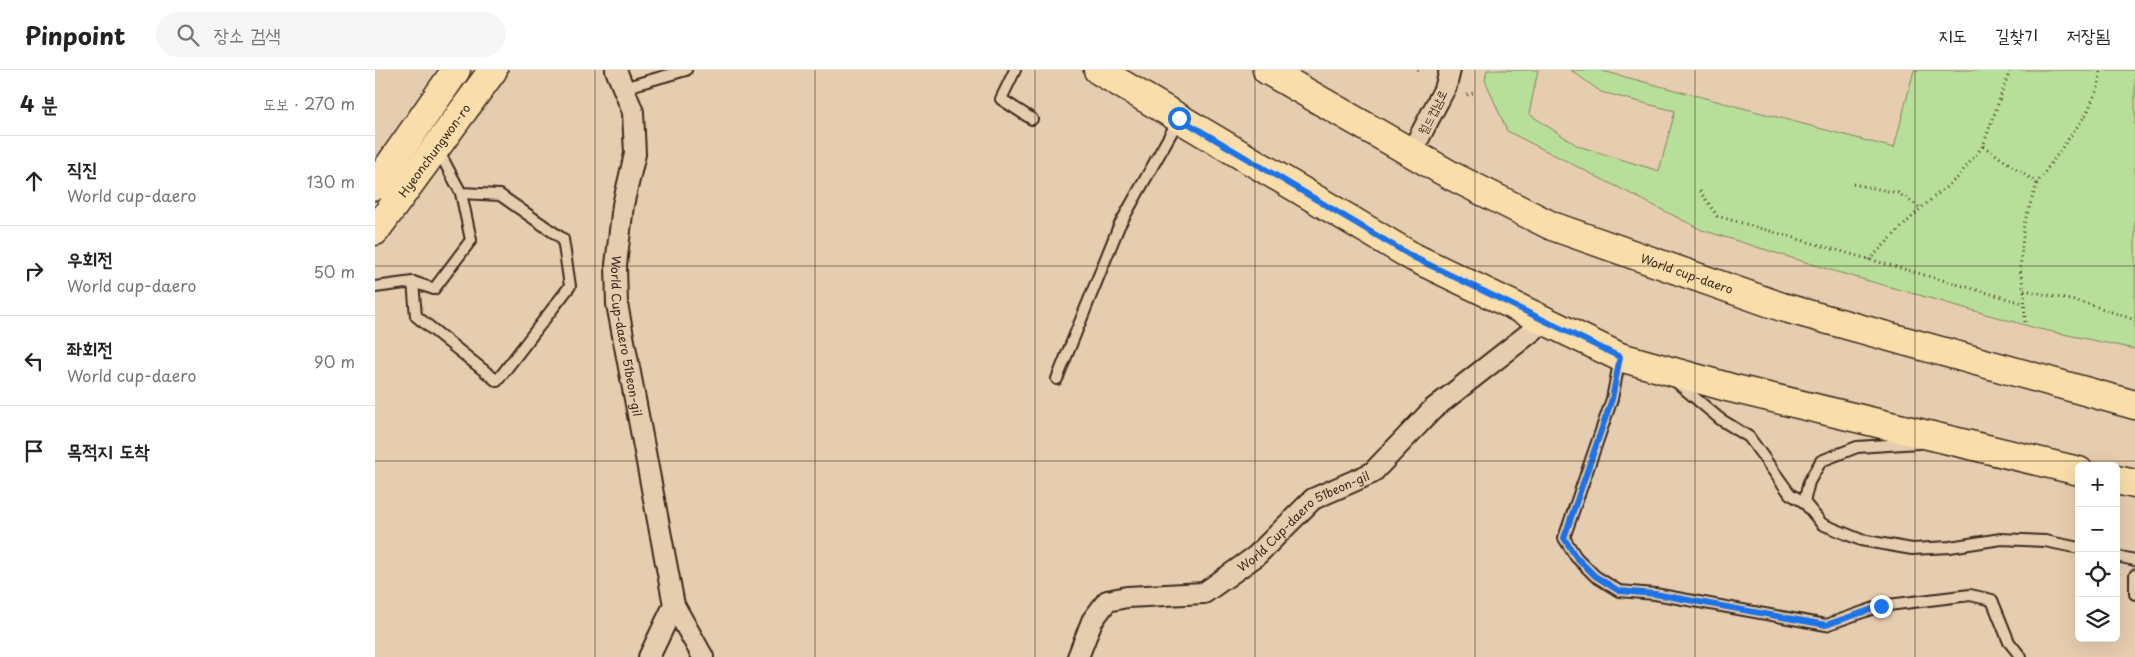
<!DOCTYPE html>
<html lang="ko">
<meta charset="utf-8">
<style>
:root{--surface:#fff;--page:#f6f6f6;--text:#222;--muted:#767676;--line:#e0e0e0}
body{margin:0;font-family:"Playpen Sans","Poor Story",sans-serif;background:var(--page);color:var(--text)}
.controls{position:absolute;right:15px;bottom:15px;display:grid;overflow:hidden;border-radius:8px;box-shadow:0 5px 20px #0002}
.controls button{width:45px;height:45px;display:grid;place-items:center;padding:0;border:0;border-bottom:1px solid var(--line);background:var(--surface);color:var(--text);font:25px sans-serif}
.stop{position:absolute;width:15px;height:15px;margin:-11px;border:4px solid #1a73e8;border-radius:50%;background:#fff}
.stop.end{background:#1a73e8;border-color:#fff;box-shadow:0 1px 5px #0008}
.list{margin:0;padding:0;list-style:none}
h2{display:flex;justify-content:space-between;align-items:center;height:65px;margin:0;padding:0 20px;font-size:21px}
h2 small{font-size:16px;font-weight:400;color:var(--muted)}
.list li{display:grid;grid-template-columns:32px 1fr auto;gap:15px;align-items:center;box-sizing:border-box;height:90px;padding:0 20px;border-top:1px solid var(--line)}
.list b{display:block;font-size:19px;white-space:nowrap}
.list p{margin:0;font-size:16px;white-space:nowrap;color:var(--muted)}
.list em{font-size:16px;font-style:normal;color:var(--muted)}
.icon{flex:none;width:28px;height:28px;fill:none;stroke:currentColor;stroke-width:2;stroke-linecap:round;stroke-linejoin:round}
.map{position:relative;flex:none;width:1760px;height:587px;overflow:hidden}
header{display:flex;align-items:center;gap:30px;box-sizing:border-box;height:70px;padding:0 25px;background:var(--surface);border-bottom:1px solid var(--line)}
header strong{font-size:24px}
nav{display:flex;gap:28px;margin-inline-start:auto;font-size:18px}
.search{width:350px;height:45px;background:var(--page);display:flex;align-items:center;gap:12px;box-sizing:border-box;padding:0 18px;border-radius:28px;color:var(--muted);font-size:19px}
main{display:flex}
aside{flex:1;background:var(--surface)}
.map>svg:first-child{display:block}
.green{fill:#b8df9a;stroke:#7a845c}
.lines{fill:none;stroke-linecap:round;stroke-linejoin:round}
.lane-casing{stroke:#3b2a1e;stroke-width:14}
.street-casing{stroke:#3b2a1e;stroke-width:24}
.primary-casing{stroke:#3b2a1e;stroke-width:31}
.path{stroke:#3b2a1e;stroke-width:3;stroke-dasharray:1 4;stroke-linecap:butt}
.lane{stroke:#e7cdaf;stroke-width:10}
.street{stroke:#e7cdaf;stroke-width:20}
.primary{stroke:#f9deab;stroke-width:28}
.route{stroke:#1a73e8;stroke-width:6}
.grid{fill:none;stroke:#3b2a1e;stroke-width:1;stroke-opacity:0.55}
.labels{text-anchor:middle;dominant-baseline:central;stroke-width:5;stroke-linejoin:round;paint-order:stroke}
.street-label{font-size:12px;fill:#3b2a1e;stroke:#e7cdaf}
</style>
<header>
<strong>Pinpoint</strong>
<div class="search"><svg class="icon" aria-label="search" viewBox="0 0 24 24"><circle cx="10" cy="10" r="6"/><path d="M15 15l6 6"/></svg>장소 검색</div>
<nav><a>지도</a><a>길찾기</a><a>저장됨</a></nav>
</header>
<main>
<aside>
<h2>4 분<small>도보 · 270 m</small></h2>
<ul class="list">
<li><svg class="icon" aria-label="ahead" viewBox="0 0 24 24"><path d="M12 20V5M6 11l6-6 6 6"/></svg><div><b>직진</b><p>World cup-daero</p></div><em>130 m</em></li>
<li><svg class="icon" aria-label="right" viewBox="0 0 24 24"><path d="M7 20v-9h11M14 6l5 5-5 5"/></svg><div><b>우회전</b><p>World cup-daero</p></div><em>50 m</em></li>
<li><svg class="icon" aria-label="left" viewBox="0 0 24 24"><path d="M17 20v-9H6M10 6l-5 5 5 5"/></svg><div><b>좌회전</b><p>World cup-daero</p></div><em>90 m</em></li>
<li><svg class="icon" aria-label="arrive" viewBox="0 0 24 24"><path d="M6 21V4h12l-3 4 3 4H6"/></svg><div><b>목적지 도착</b></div></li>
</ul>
</aside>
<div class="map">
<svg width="1760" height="587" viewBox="0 0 1760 587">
<rect width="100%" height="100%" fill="#e7cdaf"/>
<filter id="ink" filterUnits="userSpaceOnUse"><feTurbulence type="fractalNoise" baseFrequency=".02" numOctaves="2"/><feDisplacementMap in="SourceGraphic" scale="10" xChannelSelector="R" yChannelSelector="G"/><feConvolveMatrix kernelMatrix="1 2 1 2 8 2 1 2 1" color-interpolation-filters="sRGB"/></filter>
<g filter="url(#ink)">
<path class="green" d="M1112 0H1163L1154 44 1203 76 1284 101 1300 41 1226 22 1196 0H1224L1519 78 1539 0H1760V279L1664 259 1462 202 1327 160 1132 61 1110 10Z"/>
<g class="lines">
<g class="lane-casing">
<g id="lane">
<path d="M640 0 626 29 657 49"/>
<path d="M248 18 311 0"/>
<path d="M38 212 59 219 96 170 86 123"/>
<path d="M0 217 38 212 41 246 122 311 195 216 188 169 125 125 86 123 63 80"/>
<path d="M1245 288 1237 329 1189 468 1201 487 1220 506 1244 521 1280 524 1451 555 1505 536 1595 525 1617 530 1634 572 1646 587"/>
<path d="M682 309 744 156 804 49"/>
<path d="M1300 311 1345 349 1374 367 1415 424 1429 432"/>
<path d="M1544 373 1482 377 1446 391 1434 412 1429 432 1447 454 1486 470 1537 479 1575 477 1626 469 1670 471 1704 478"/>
<path d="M1741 486 1760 490"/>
<path d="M1760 505V524"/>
</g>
</g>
<g class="street-casing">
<g id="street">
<path id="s1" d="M241 0 258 42 260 84 248 135 241 195 242 234 299 535 328 587"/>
<path d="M1036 83 1071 16 1075 0"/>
<path d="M274 587 299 535"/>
<path id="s2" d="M703 587 717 551 732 531 752 527 829 523 881 486 938 429 997 403 1058 339 1170 251"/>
</g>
</g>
<g class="primary-casing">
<g id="primary">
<path d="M723 0 1038 187 1245 287 1356 318 1704 401"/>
<path id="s3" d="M892 0 1077 106 1177 156 1407 237 1760 335"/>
<path d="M0 116 81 0"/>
<path id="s4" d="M0 161 118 0"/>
<path d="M1741 410 1760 414"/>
</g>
</g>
<g class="path">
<path d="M1043 0 1044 1"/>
<path d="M1092 25 1101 22"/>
<path d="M1608 76 1662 113"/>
<path d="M1478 114 1523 123 1546 138 1582 108 1608 76 1635 0"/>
<path d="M1325 121 1342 146 1648 233"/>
<path d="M1494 190 1546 138"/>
<path d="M1649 220 1714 234 1760 250"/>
<path d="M1650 252 1649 220 1645 200 1649 154 1662 113 1712 43 1724 15 1725 0"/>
</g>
<use href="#lane" class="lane"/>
<use href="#street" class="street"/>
<use href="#primary" class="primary"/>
</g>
</g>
<g class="lines" filter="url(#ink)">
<path class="route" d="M804 48 1038 187 1245 287 1237 329 1189 468 1201 487 1220 506 1244 521 1280 524 1451 555 1506 536"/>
</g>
<path class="grid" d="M220 0V587M440 0V587M660 0V587M880 0V587M1100 0V587M1320 0V587M1540 0V587M0 196H1760M0 391H1760"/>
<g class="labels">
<g class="street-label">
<text transform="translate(1057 42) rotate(-63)">월드컵남로</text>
<text stroke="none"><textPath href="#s4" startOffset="100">Hyeonchungwon-ro</textPath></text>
<text stroke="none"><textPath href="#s3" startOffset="468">World cup-daero</textPath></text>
<text stroke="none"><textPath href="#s1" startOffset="272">World Cup-daero 51beon-gil</textPath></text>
<text stroke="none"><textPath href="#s2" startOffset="285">World Cup-daero 51beon-gil</textPath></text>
</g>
</g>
</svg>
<div class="controls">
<button>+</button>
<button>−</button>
<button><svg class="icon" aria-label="locate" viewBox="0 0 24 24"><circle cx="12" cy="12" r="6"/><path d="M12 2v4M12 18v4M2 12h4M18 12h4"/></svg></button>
<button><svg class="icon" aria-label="layers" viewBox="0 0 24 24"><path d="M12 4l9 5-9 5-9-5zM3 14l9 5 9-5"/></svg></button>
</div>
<div class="stop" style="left:804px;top:48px"></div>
<div class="stop end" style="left:1506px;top:536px"></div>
</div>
</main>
